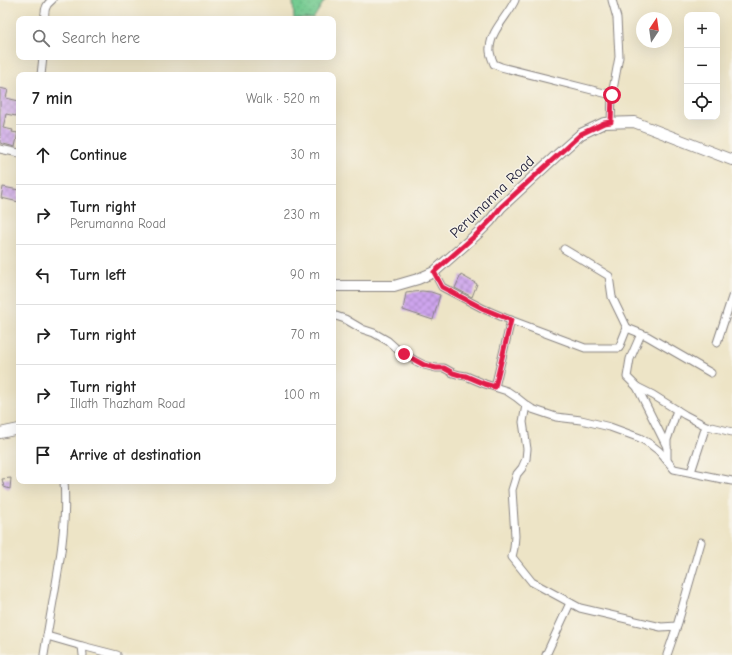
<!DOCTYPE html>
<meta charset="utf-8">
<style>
:root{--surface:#fff;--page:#f6f6f6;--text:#222;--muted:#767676;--line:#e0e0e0}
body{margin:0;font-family:"Comic Neue",sans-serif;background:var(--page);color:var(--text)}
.controls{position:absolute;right:12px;top:12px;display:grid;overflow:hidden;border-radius:8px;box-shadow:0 4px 16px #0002}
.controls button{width:36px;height:36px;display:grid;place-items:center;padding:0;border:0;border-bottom:1px solid var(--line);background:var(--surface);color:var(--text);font:20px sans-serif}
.compass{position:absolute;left:636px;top:12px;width:36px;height:36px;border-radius:50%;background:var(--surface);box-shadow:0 4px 16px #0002;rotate:13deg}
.stop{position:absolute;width:12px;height:12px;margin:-9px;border:3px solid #e11d48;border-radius:50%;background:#fff}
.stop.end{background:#e11d48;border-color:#fff;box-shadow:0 1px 4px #0008}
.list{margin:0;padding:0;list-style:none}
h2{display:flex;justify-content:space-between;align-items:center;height:52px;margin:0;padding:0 16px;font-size:17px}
h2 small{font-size:13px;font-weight:400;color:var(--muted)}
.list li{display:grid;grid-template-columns:26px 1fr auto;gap:12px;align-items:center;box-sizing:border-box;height:60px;padding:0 16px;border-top:1px solid var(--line)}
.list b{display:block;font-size:15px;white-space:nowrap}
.list p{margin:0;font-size:13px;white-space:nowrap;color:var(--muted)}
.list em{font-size:13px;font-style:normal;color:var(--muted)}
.icon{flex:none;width:22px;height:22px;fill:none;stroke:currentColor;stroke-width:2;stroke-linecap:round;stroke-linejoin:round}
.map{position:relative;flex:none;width:732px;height:655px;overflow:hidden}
.search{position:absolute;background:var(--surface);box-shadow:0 4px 16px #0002;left:16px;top:16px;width:320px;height:44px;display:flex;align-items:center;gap:10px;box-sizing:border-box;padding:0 14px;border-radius:8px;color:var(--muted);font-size:15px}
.panel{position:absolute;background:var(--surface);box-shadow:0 4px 16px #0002;left:16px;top:72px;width:320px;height:412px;border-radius:8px}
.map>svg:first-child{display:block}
.grass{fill:url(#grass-dots);stroke:#4b7666}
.building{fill:url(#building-cross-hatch)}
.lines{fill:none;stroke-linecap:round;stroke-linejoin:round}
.minor-casing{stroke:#888380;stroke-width:9}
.secondary-casing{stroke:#888380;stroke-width:12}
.minor{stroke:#fff;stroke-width:7}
.secondary{stroke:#fff;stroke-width:10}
.route{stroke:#e11d48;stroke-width:5}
.labels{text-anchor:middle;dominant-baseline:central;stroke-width:3;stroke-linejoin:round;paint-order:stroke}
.street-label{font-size:15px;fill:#22223b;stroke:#f7f3e8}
</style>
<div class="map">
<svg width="732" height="655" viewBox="0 0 732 655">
<defs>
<pattern id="grass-dots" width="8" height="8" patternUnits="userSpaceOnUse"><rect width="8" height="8" fill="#74cb91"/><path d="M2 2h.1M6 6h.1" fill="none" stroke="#64ae7e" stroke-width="1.8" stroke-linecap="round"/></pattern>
<pattern id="building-cross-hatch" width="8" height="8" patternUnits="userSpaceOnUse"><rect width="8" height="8" fill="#cea5ed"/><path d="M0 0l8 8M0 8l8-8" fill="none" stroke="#a786c1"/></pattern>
</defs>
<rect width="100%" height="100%" fill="#f7f3e8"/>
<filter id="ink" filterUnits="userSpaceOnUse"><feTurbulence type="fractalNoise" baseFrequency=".025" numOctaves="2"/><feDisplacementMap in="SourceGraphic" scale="8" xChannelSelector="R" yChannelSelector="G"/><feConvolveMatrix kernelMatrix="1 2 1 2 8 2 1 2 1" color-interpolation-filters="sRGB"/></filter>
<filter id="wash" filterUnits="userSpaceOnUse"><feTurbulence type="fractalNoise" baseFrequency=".012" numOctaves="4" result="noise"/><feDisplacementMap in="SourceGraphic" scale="16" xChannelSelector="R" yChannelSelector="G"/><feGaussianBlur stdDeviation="0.9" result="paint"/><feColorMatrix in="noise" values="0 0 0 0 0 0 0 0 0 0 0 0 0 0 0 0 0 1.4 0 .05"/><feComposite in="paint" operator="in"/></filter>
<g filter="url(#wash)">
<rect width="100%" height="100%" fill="#ede4c6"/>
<path class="grass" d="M293 0H325L313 19H294Z"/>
<g id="blocks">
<g class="building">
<path d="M0 88 8 90 6 98 19 101V113H17L16 116 6 114 3 128 13 130 12 132 18 133 15 147 0 143Z"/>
<path d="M3 187 19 190V202L1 198Z"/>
<path d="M461 275 477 284 472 297 455 288Z"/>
<path d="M422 291 431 292 440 295 433 320 403 310 406 293Z"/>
<path d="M11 478 10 489 4 487 2 479Z"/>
</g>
</g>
</g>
<g filter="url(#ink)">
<use href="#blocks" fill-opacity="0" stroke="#888380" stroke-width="1"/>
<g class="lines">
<g class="minor-casing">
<g id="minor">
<path d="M515 0C508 16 491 30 490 48 489 53 492 59 494 64L501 67 612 95"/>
<path d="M45 19C44 11 45 5 52 0"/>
<path d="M41 75 43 57"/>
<path d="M611 122 612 95 619 57 617 18 612 0"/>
<path d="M0 149 19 153"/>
<path d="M434 272 442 287 484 309 505 318 585 348H619L627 328 612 297 609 276 564 249"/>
<path d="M333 315 345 319 362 329 374 333 388 341 398 350 416 361 424 365 436 368H444L453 373 460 375 466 376 485 384 507 391 516 397 526 405 532 409 556 417 581 420 610 427 640 438 650 444 659 451 674 469 732 481"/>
<path d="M627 328 647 336 711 373"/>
<path d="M641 334 630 359 627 377 637 387 653 395 685 415 706 426 712 427 732 432"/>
<path d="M717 343 732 297"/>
<path d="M495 387 511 320"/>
<path d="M637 387 667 447"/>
<path d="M526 405 523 422 527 449 526 459 522 468 517 474 512 490 515 536 514 548 512 557 532 582 580 608 661 627 677 626 667 655"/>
<path d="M667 460V440L677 410"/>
<path d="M691 472 706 426"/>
<path d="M64 481C68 532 55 586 47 636L82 646 83 655"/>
<path d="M677 626 701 542"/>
<path d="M82 646 117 655"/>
<path d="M44 655 47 636"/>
<path d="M546 655 570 603"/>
</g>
</g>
<g class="secondary-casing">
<g id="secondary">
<path d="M333 286H394L418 279 434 272 477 234 490 221 501 207 555 157 581 134 604 123 634 122 732 160"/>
<path d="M0 433 19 429"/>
</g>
</g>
<use href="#minor" class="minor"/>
<use href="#secondary" class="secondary"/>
</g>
</g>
<g class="lines" filter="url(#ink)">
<path class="route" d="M404 354 424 365 436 368H444L453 373 460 375 466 376 485 384 495 387 511 320 484 309 442 287 434 272 477 234 490 221 501 207 515 194 581 134 604 123 611 122 612 95"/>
</g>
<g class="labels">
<g class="street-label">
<text transform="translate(492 197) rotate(-44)">Perumanna Road</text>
</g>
</g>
</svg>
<div class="controls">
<button>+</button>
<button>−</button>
<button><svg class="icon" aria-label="locate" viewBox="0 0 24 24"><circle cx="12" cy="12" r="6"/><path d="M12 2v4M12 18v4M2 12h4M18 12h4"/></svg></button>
</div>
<svg class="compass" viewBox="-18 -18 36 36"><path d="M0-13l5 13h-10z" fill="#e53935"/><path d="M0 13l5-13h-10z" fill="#767676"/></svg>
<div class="stop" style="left:612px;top:95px"></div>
<div class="stop end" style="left:404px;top:354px"></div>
<div class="search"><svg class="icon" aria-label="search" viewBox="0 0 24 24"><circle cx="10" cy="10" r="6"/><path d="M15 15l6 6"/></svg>Search here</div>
<section class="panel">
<h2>7 min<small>Walk · 520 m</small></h2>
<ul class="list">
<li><svg class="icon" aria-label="ahead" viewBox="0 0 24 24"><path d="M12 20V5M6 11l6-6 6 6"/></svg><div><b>Continue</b></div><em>30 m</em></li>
<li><svg class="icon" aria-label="right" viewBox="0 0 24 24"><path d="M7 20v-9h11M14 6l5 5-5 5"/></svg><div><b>Turn right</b><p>Perumanna Road</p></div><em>230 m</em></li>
<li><svg class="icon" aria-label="left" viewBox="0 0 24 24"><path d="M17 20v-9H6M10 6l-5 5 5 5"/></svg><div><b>Turn left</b></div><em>90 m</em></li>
<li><svg class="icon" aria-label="right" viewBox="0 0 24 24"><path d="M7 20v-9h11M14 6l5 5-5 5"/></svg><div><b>Turn right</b></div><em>70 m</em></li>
<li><svg class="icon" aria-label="right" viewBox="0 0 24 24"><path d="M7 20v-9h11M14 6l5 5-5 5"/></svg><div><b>Turn right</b><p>Illath Thazham Road</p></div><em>100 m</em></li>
<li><svg class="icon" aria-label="arrive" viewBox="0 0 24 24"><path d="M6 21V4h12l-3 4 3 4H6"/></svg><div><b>Arrive at destination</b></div></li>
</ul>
</section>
</div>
